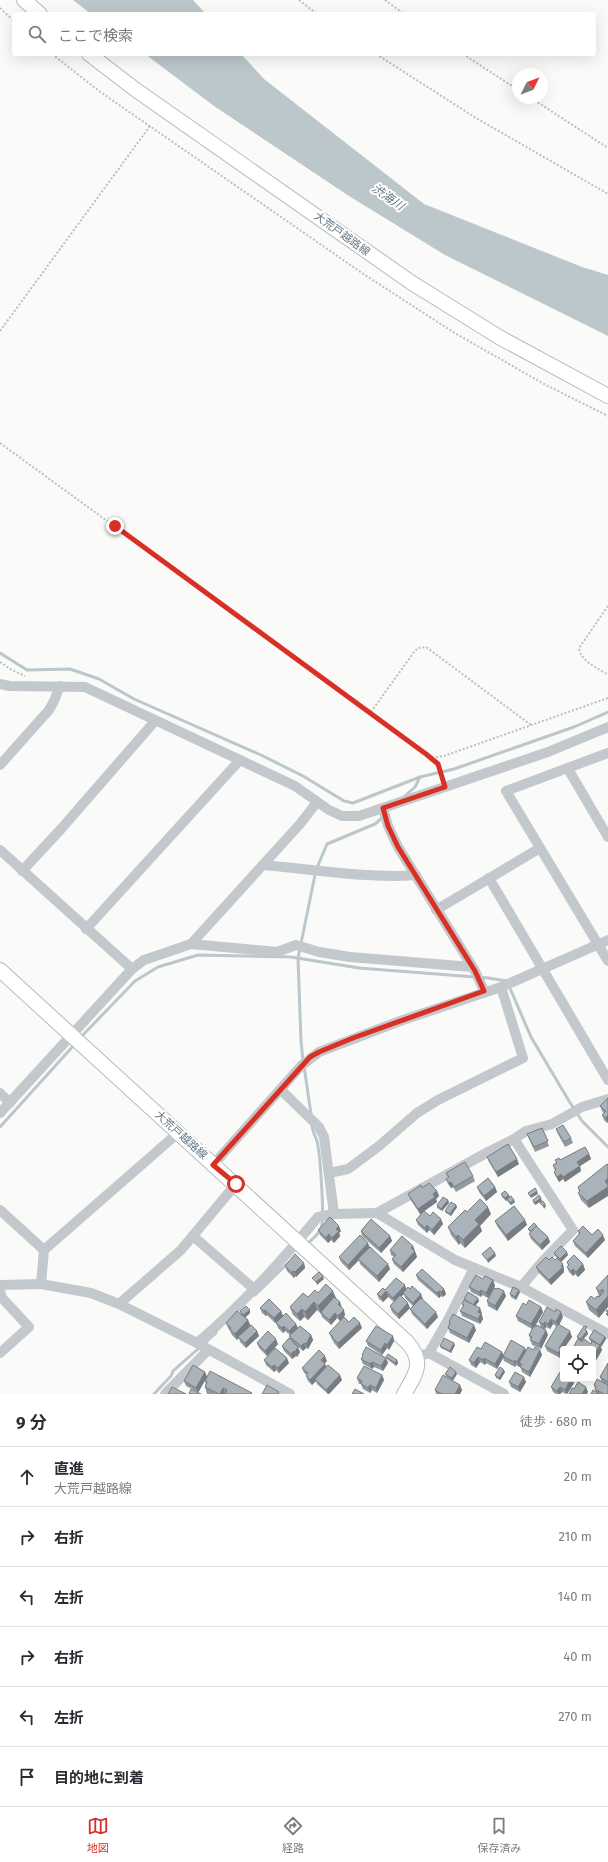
<!DOCTYPE html>
<html lang="ja">
<meta charset="utf-8">
<style>
:root{--surface:#fff;--page:#f7f7f7;--text:#2b2b33;--muted:#7c7c81;--line:#e1e1e2;--accent:#d93025}
body{margin:0;font-family:"Fira Sans","Noto Sans JP",sans-serif;background:var(--page);color:var(--text)}
.controls{position:absolute;right:12px;bottom:12px;display:grid;overflow:hidden;border-radius:4px;box-shadow:0 4px 16px #0002}
.controls button{width:36px;height:36px;display:grid;place-items:center;padding:0;border:0;border-bottom:1px solid var(--line);background:var(--surface);color:var(--text);font:20px sans-serif}
.compass{position:absolute;left:512px;top:68px;width:36px;height:36px;border-radius:50%;background:var(--surface);box-shadow:0 4px 16px #0002;rotate:47deg}
.stop{position:absolute;width:12px;height:12px;margin:-9px;border:3px solid #d93025;border-radius:50%;background:#fff}
.stop.end{background:#d93025;border-color:#fff;box-shadow:0 1px 4px #0008}
.list{margin:0;padding:0;list-style:none}
h2{display:flex;justify-content:space-between;align-items:center;height:52px;margin:0;padding:0 16px;font-size:17px}
h2 small{font-size:13px;font-weight:400;color:var(--muted)}
.list li{display:grid;grid-template-columns:26px 1fr auto;gap:12px;align-items:center;box-sizing:border-box;height:60px;padding:0 16px;border-top:1px solid var(--line)}
.list b{display:block;font-size:15px;white-space:nowrap}
.list p{margin:0;font-size:13px;white-space:nowrap;color:var(--muted)}
.list em{font-size:13px;font-style:normal;color:var(--muted)}
.icon{flex:none;width:22px;height:22px;fill:none;stroke:currentColor;stroke-width:2;stroke-linecap:round;stroke-linejoin:round}
.map{position:relative;flex:none;width:608px;height:1394px;overflow:hidden}
.search{position:absolute;background:var(--surface);box-shadow:0 4px 16px #0002;left:12px;right:12px;top:12px;height:44px;display:flex;align-items:center;gap:10px;box-sizing:border-box;padding:0 14px;border-radius:4px;color:var(--muted);font-size:15px}
.sheet{height:412px;background:var(--surface)}
nav{display:flex;justify-content:space-around;align-items:center;box-sizing:border-box;height:56px;border-top:1px solid var(--line);background:var(--surface);font-size:11px;color:var(--muted)}
nav a{display:grid;justify-items:center;gap:2px}
nav .on{color:var(--accent)}
.map>svg:first-child{display:block}
.water{fill:#bbc7cb}
.lines{fill:none;stroke-linecap:round;stroke-linejoin:round}
.stream{stroke:#bbc7cb;stroke-width:3}
.secondary-casing{stroke:#b3babf;stroke-width:16}
.path{stroke:#bbbfc2;stroke-width:2;stroke-dasharray:2 2;stroke-linecap:butt}
.street{stroke:#c3c8cc;stroke-width:10}
.secondary{stroke:#fff;stroke-width:14}
.wall{fill:#929a9f}
.shaded-wall{fill:#777d82}
.building{fill:#aab3b9;stroke:#777d82}
.route{stroke:#d93025;stroke-width:5}
.labels{text-anchor:middle;dominant-baseline:central;stroke-width:4;stroke-linejoin:round;paint-order:stroke}
.street-label{font-size:11px;fill:#657683;stroke:#fff}
.water-label{font-size:12px;font-style:italic;fill:#60757c;stroke:#fff}
</style>
<div class="map">
<svg width="608" height="1394" viewBox="0 0 608 1394">
<rect width="100%" height="100%" fill="#fafaf8"/>
<g class="water">
<path d="M73 0H193L206 14H91Z"/>
<path d="M145 54H241L264 79 424 204 582 267 608 275V336L445 255 349 196 214 106Z"/>
</g>
<g class="lines">
<g class="stream">
<path d="M0 653 27 670 70 669 99 679 134 699 261 755 303 776 344 801 353 803 420 777 454 769 574 727 608 712"/>
<path d="M405 796 415 787 420 777"/>
<path d="M509 986 531 1037 569 1101 582 1121 608 1147"/>
<path d="M80 1038 135 981 158 967 198 955 291 957 359 968 488 978 507 981"/>
<path d="M303 1061 301 1041 298 958 316 870 327 844 375 824 383 817"/>
<path d="M304 1066 311 1114"/>
<path d="M0 1127 75 1044"/>
<path d="M306 1245C311 1240 318 1235 321 1229 325 1218 320 1153 317 1141 315 1135 312 1131 312 1124"/>
<path d="M255 1295 288 1263"/>
<path d="M154 1394 171 1376 173 1371 216 1333"/>
</g>
<g class="secondary-casing">
<g id="secondary">
<path d="M24 0 40 14"/>
<path d="M89 54 136 90 412 283 499 337 608 396"/>
<path d="M0 970 407 1342C425 1362 416 1374 404 1394"/>
</g>
</g>
<g class="path">
<path d="M299 0 317 14"/>
<path d="M385 0 404 14"/>
<path d="M0 8 14 21"/>
<path d="M52 54 99 91 362 273 453 332 544 384 608 416"/>
<path d="M376 54 476 118 608 194"/>
<path d="M463 54 518 90"/>
<path d="M531 98 608 148"/>
<path d="M0 331 150 126"/>
<path d="M0 443 401 735 437 764 442 778"/>
<path d="M608 606 579 648C580 661 598 668 608 675"/>
<path d="M0 662 10 669 25 676"/>
<path d="M371 712 414 652 418 648 426 647 531 725"/>
<path d="M432 758 444 756 608 698"/>
</g>
<g class="street">
<path d="M0 684 9 686 85 687 295 786 329 810 342 816H359L548 752 608 727"/>
<path d="M608 753 506 791 608 961"/>
<path d="M0 765 49 710 54 701 60 686"/>
<path d="M568 769 608 837"/>
<path d="M383 808 388 826 398 847 475 971 484 991"/>
<path d="M0 850 132 969"/>
<path d="M263 865C311 869 368 879 416 875"/>
<path d="M22 871 61 829 155 721"/>
<path d="M489 878 608 1080"/>
<path d="M436 910 540 848"/>
<path d="M86 929 240 760"/>
<path d="M191 944 300 824 317 802"/>
<path d="M281 1090 319 1127 324 1137 334 1214"/>
<path d="M0 1093 10 1103"/>
<path d="M0 1113 132 969 144 960 191 944 277 952 296 945 319 952 350 957 472 967"/>
<path d="M514 1139 573 1230 542 1262 521 1287"/>
<path d="M213 1165 301 1066 319 1052 400 1021 501 987 608 940"/>
<path d="M329 1173 348 1169 379 1146 417 1113 438 1100 523 1058 501 987"/>
<path d="M0 1210 44 1250"/>
<path d="M377 1213 488 1152 514 1139 526 1131 552 1124 582 1107 608 1099"/>
<path d="M193 1236 254 1289"/>
<path d="M41 1284 44 1250 178 1133"/>
<path d="M0 1285 41 1284 91 1293 119 1304 197 1343 290 1394"/>
<path d="M0 1291 2 1298 29 1327 0 1353"/>
<path d="M119 1304 181 1250 236 1184"/>
<path d="M197 1343C241 1306 281 1262 318 1217L334 1214 377 1213 455 1260 521 1287 608 1334"/>
<path d="M429 1353 504 1394"/>
<path d="M417 1357 429 1353 449 1318 474 1268"/>
<path d="M165 1394 208 1350"/>
</g>
<use href="#secondary" class="secondary"/>
</g>
<g class="wall">
<path d="M608 1098 607 1123 604 1120 602 1115 604 1113 602 1111 600 1106Z"/>
<path d="M542 1128 549 1146 535 1152 529 1139 527 1134Z"/>
<path d="M556 1129 571 1138 573 1143 565 1147 558 1134Z"/>
<path d="M589 1154 591 1159 580 1166 581 1171 565 1182 563 1179 559 1182 556 1177 554 1172 555 1171 553 1165 556 1163 555 1160H560Z"/>
<path d="M487 1157 519 1164 498 1177 489 1162Z"/>
<path d="M608 1165 589 1208 581 1200 578 1193 579 1192 578 1187Z"/>
<path d="M446 1173 473 1176 475 1181 456 1192 453 1187 451 1188 448 1184 446 1179 448 1178Z"/>
<path d="M477 1187H495L497 1192 486 1201 479 1192Z"/>
<path d="M422 1188 437 1191 439 1196 436 1199 437 1202 424 1211 430 1216 443 1224 434 1235 429 1230 427 1233 418 1225 416 1220 422 1213 420 1214 410 1199 408 1194Z"/>
<path d="M501 1194 509 1197 515 1202 511 1205 508 1202 507 1200 506 1201 502 1197Z"/>
<path d="M448 1200 449 1203 442 1211 437 1208V1205Z"/>
<path d="M456 1205 457 1207 451 1216 446 1213 445 1211Z"/>
<path d="M467 1212 491 1214 480 1226 482 1231 465 1248 460 1243 459 1245 451 1235 448 1227Z"/>
<path d="M525 1220 527 1225 508 1241 497 1226 495 1221Z"/>
<path d="M537 1226 538 1228 548 1237 550 1242 542 1250 531 1239 529 1234 530 1232 528 1229Z"/>
<path d="M318 1230 341 1231 339 1233 340 1236 334 1243 331 1240 328 1243 320 1235Z"/>
<path d="M361 1231 390 1236 392 1241 381 1253 362 1236Z"/>
<path d="M578 1231 605 1240 588 1258 575 1246 573 1241 579 1235Z"/>
<path d="M413 1246 417 1257 403 1272 394 1264 392 1259 394 1257 391 1255 390 1250Z"/>
<path d="M370 1247 390 1269 379 1282 360 1264 359 1260 349 1270 341 1262 339 1257Z"/>
<path d="M554 1253 568 1255 561 1262 555 1256Z"/>
<path d="M549 1260 564 1269V1272L551 1285 538 1272 536 1267Z"/>
<path d="M567 1262 583 1264 585 1270 578 1277 575 1274 573 1276 569 1272 567 1267 568 1266Z"/>
<path d="M304 1263 305 1268 296 1277 295 1276 294 1278 287 1271 285 1266Z"/>
<path d="M416 1275 444 1289 446 1294 443 1297 441 1296 439 1298 418 1280Z"/>
<path d="M608 1275 599 1318 589 1310 586 1302 595 1299 599 1296 596 1288Z"/>
<path d="M483 1279 493 1280 495 1286 488 1298 482 1295 481 1297 471 1292 469 1287Z"/>
<path d="M406 1289 423 1299V1300L438 1317 427 1329 412 1314 410 1309 413 1306 405 1298 404 1294 401 1296 410 1308 399 1319 392 1312 390 1306 394 1302 388 1297 383 1302 379 1299 377 1294 385 1290Z"/>
<path d="M520 1292 516 1300 511 1297 510 1294Z"/>
<path d="M318 1293 336 1298 345 1315 340 1321 337 1318 331 1325 322 1317 321 1314 317 1310 308 1320 304 1317 300 1321 293 1315 290 1307Z"/>
<path d="M506 1296 497 1311 488 1306 487 1301Z"/>
<path d="M464 1299 479 1301 475 1306 480 1308 482 1313 481 1314 483 1319 480 1324 462 1316 460 1311 463 1307 462 1304 464 1300Z"/>
<path d="M526 1305 541 1307 543 1312 535 1327H541L539 1322 563 1317 559 1325 572 1337 562 1351 563 1354 560 1358 547 1351 545 1346 557 1327 553 1324 550 1329 546 1327 545 1329 548 1335 541 1349 532 1345 529 1335 532 1329 518 1321 516 1316Z"/>
<path d="M260 1308 281 1311 283 1316 296 1324 298 1328 311 1335 313 1340 308 1349 306 1348 303 1351 291 1341 289 1336 290 1335 285 1331 283 1333 278 1328 276 1323 280 1319 275 1323 267 1315 266 1316 262 1313Z"/>
<path d="M250 1310V1313L245 1318 248 1320 250 1325 257 1331 259 1336 246 1348 240 1342 239 1338 237 1340 232 1335 230 1331 228 1328 226 1323 241 1314 240 1311Z"/>
<path d="M349 1322 362 1328 339 1349 334 1343 329 1333Z"/>
<path d="M449 1322 476 1330 469 1343 450 1333 448 1328 450 1324Z"/>
<path d="M588 1330 587 1331 588 1334 582 1341 591 1344 592 1342 590 1341 589 1338 605 1337 606 1339 601 1347 600 1346 602 1350 594 1364H593V1349H575L574 1346 578 1339 577 1337Z"/>
<path d="M393 1336 394 1341 389 1350 387 1348 382 1355 368 1346 366 1341Z"/>
<path d="M257 1343 278 1344 267 1356 259 1348Z"/>
<path d="M455 1345 451 1353 441 1348 440 1346Z"/>
<path d="M282 1346 300 1352 297 1357 296 1356 292 1359 284 1351Z"/>
<path d="M481 1349 502 1352 503 1355 526 1350H540L542 1355 530 1377 522 1372 520 1366 519 1367 516 1365 515 1367 504 1361 503 1358 497 1369 486 1363 485 1365 480 1362 476 1368 471 1365 469 1360Z"/>
<path d="M362 1355 386 1358 388 1363 383 1371 374 1367 372 1369 363 1364 361 1359 362 1357Z"/>
<path d="M386 1357 397 1360 398 1363 396 1366 387 1359Z"/>
<path d="M264 1360 289 1363 279 1373 276 1370 274 1372 266 1365Z"/>
<path d="M327 1361 325 1363 326 1367 342 1380 329 1394H328L317 1384 316 1381 312 1385 308 1381 306 1376 307 1375 304 1373 302 1368Z"/>
<path d="M608 1363V1394H591L596 1392 594 1385 602 1382 600 1377Z"/>
<path d="M205 1372 207 1377 198 1392 186 1386 184 1381Z"/>
<path d="M505 1372 500 1380 496 1378 495 1375Z"/>
<path d="M445 1374H457L453 1381 460 1385 462 1390 460 1394H436L435 1390 451 1380 446 1376Z"/>
<path d="M382 1375 384 1380 377 1393 372 1390 370 1393 363 1389 361 1384H359L357 1378Z"/>
<path d="M563 1379H572L574 1383 567 1394H566L562 1392 560 1394H556L553 1392 551 1387Z"/>
<path d="M205 1381 252 1393V1394H207L205 1387 206 1384Z"/>
<path d="M509 1382H526L520 1392 511 1387Z"/>
</g>
<g class="shaded-wall">
<path d="M608 1115V1122L607 1123 606 1118Z"/>
<path d="M589 1154 591 1159 580 1166 581 1171 565 1182 563 1177 577 1162Z"/>
<path d="M517 1159 519 1164 498 1177 496 1172Z"/>
<path d="M561 1174 563 1179 559 1182 557 1177Z"/>
<path d="M608 1178V1196L589 1208 587 1201 605 1181Z"/>
<path d="M451 1182 453 1187 451 1188 449 1183Z"/>
<path d="M495 1187 497 1192 486 1201 484 1196Z"/>
<path d="M437 1191 439 1196 436 1199 437 1202 420 1214 418 1209 433 1194Z"/>
<path d="M537 1191 538 1194 531 1198 530 1196Z"/>
<path d="M509 1195 510 1198 506 1201 505 1198Z"/>
<path d="M541 1198 542 1201 535 1205 534 1203Z"/>
<path d="M448 1200 449 1203 442 1211 441 1209Z"/>
<path d="M514 1200 515 1202 511 1205 510 1203Z"/>
<path d="M545 1204 546 1206 544 1209 543 1206Z"/>
<path d="M456 1205 457 1207 451 1216 450 1214Z"/>
<path d="M488 1207 491 1214 480 1226 482 1231 465 1248 463 1240 475 1220Z"/>
<path d="M441 1219 443 1224 434 1235 432 1230Z"/>
<path d="M525 1220 527 1225 508 1241 506 1235Z"/>
<path d="M427 1225 429 1230 427 1233 425 1228Z"/>
<path d="M339 1226 341 1231 339 1233 340 1236 334 1243 332 1238 336 1229Z"/>
<path d="M329 1234 331 1240 328 1243 326 1238Z"/>
<path d="M458 1235 460 1243 459 1245 456 1237Z"/>
<path d="M603 1235 605 1240 588 1258 586 1253Z"/>
<path d="M390 1236 392 1241 381 1253 379 1248Z"/>
<path d="M548 1237 550 1242 542 1250 540 1245Z"/>
<path d="M368 1243 370 1248 358 1259 359 1260 349 1270 348 1265Z"/>
<path d="M413 1246 417 1257 403 1272 401 1267 411 1248Z"/>
<path d="M567 1252 568 1255 561 1262 560 1259Z"/>
<path d="M495 1253 496 1256 488 1263 487 1260Z"/>
<path d="M304 1263 305 1268 296 1277 295 1272Z"/>
<path d="M388 1264 390 1269 379 1282 377 1276Z"/>
<path d="M563 1264 564 1269V1272L551 1285 549 1280Z"/>
<path d="M583 1264 585 1270 578 1277 576 1272Z"/>
<path d="M573 1269 575 1274 573 1276 571 1271Z"/>
<path d="M293 1271 295 1276 294 1278 292 1273Z"/>
<path d="M323 1276 324 1279 317 1285 316 1282Z"/>
<path d="M493 1280 495 1286 488 1298 486 1293Z"/>
<path d="M405 1285 407 1291 395 1303 393 1298Z"/>
<path d="M444 1289 446 1294 443 1297 441 1292Z"/>
<path d="M481 1290 482 1295 481 1297 479 1292Z"/>
<path d="M519 1290 520 1292 516 1300 515 1297Z"/>
<path d="M333 1291 336 1298 322 1313 321 1312V1314L318 1306Z"/>
<path d="M386 1291 388 1297 383 1302 381 1297Z"/>
<path d="M439 1291 441 1296 439 1298 437 1293Z"/>
<path d="M504 1291 506 1296 497 1311 495 1306Z"/>
<path d="M421 1294 423 1299 414 1308 413 1303Z"/>
<path d="M608 1296V1307L599 1318 596 1310Z"/>
<path d="M478 1298 479 1301 474 1308 473 1305Z"/>
<path d="M314 1302 317 1310 308 1320 305 1312Z"/>
<path d="M340 1302 342 1308 340 1310 338 1304Z"/>
<path d="M408 1303 410 1308 399 1319 398 1314Z"/>
<path d="M541 1307 543 1312 533 1329 531 1324Z"/>
<path d="M480 1308 483 1319 480 1324 478 1319V1312Z"/>
<path d="M302 1309 304 1317 300 1321 297 1314Z"/>
<path d="M250 1310V1313L244 1318 243 1315Z"/>
<path d="M265 1310 267 1315 266 1316 264 1311Z"/>
<path d="M344 1310 345 1315 340 1321 338 1316Z"/>
<path d="M281 1311 283 1316 275 1323 274 1318Z"/>
<path d="M436 1312 438 1317 427 1329 425 1324Z"/>
<path d="M561 1312 563 1317 558 1327 556 1322Z"/>
<path d="M335 1313 337 1318 331 1325 329 1320Z"/>
<path d="M551 1319 553 1324 550 1329 548 1324Z"/>
<path d="M248 1320 250 1325 237 1340 235 1334Z"/>
<path d="M545 1322 546 1327 545 1329 543 1324Z"/>
<path d="M360 1323 362 1328 339 1349 338 1343Z"/>
<path d="M296 1324 298 1329 291 1336 289 1331Z"/>
<path d="M474 1325 476 1330 469 1343 467 1338Z"/>
<path d="M284 1326 285 1331 283 1333 282 1328Z"/>
<path d="M546 1330 548 1335 541 1349 539 1344Z"/>
<path d="M257 1331 259 1336 246 1348 245 1343Z"/>
<path d="M570 1331 572 1337 562 1351 563 1354 560 1358 558 1353 559 1348Z"/>
<path d="M587 1331 588 1334 581 1341V1339Z"/>
<path d="M311 1335 313 1340 308 1349 306 1344Z"/>
<path d="M393 1336 394 1341 389 1350 387 1345Z"/>
<path d="M605 1337 606 1339 601 1347 600 1345Z"/>
<path d="M276 1339 278 1344 267 1356 265 1351Z"/>
<path d="M304 1343 306 1348 303 1351 301 1346Z"/>
<path d="M385 1343 387 1348 382 1355 381 1350Z"/>
<path d="M454 1343 455 1345 451 1353 450 1351Z"/>
<path d="M600 1345 602 1350 594 1364 593 1357Z"/>
<path d="M298 1347 300 1352 297 1357 295 1352Z"/>
<path d="M525 1348 527 1353 519 1363 520 1366 519 1367 517 1362Z"/>
<path d="M540 1350 542 1355 530 1377 529 1372Z"/>
<path d="M294 1351 296 1356 292 1359 291 1354Z"/>
<path d="M502 1352 504 1357 503 1356V1358L497 1369 495 1364Z"/>
<path d="M325 1356 327 1361 323 1365 321 1360Z"/>
<path d="M478 1357 480 1362 476 1368 474 1363Z"/>
<path d="M287 1358 289 1363 279 1373 278 1368Z"/>
<path d="M386 1358 388 1363 383 1371 381 1366Z"/>
<path d="M484 1358 486 1363 485 1365 483 1360Z"/>
<path d="M397 1360 398 1363 396 1366 395 1363Z"/>
<path d="M515 1360 516 1365 515 1367 514 1362Z"/>
<path d="M372 1362 374 1367 372 1369 370 1364Z"/>
<path d="M325 1364 327 1369 315 1379 316 1381 312 1385 310 1380Z"/>
<path d="M274 1365 276 1370 274 1372 272 1367Z"/>
<path d="M504 1370 505 1372 500 1380 499 1378Z"/>
<path d="M205 1372 207 1377 198 1393 196 1388Z"/>
<path d="M456 1372 457 1374 452 1381V1378Z"/>
<path d="M340 1375 342 1380 329 1394H328L326 1390Z"/>
<path d="M382 1375 384 1380 377 1393 376 1388Z"/>
<path d="M524 1377 526 1382 520 1392 518 1387Z"/>
<path d="M571 1379H572L574 1383 567 1394 565 1390Z"/>
<path d="M370 1385 372 1390 370 1393 368 1388Z"/>
<path d="M460 1385 462 1390 460 1394H455Z"/>
<path d="M560 1387 562 1392 560 1394H559L557 1391Z"/>
<path d="M586 1387 588 1392 587 1394H582Z"/>
<path d="M223 1388 225 1394H220Z"/>
</g>
<g class="building">
<path d="M608 1098V1115L606 1118 602 1115 606 1111 600 1106Z"/>
<path d="M563 1125 571 1138 564 1142 556 1129Z"/>
<path d="M542 1128 548 1141 534 1147 527 1134Z"/>
<path d="M508 1144 517 1159 496 1172 487 1157Z"/>
<path d="M585 1147 589 1154 577 1162 580 1166 563 1177 561 1174 557 1177 554 1172 556 1170 553 1165 557 1163 555 1160 559 1158 560 1160Z"/>
<path d="M465 1162 473 1176 454 1187 451 1182 449 1183 446 1179 449 1177 446 1173Z"/>
<path d="M607 1164 608 1165V1178L605 1181 608 1185V1187L587 1201 578 1193 580 1191 578 1187Z"/>
<path d="M488 1178 495 1187 484 1196 477 1187Z"/>
<path d="M429 1183 437 1191 433 1194 435 1197 418 1209 408 1194 421 1185 422 1188Z"/>
<path d="M535 1188 537 1191 530 1196 528 1193Z"/>
<path d="M505 1191 509 1195 505 1198 501 1194Z"/>
<path d="M539 1195 541 1198 534 1203 533 1200Z"/>
<path d="M511 1196 514 1200 510 1203 507 1199Z"/>
<path d="M443 1197 448 1200 441 1209 437 1205Z"/>
<path d="M480 1199 488 1207 475 1220 479 1224 463 1240 458 1235 456 1237 448 1227 465 1210 467 1212Z"/>
<path d="M543 1201 545 1204 543 1206 540 1203Z"/>
<path d="M451 1202 456 1205 450 1214 445 1211Z"/>
<path d="M514 1206 525 1220 506 1235 495 1221Z"/>
<path d="M424 1211 430 1216 433 1212 441 1219 432 1230 427 1225 425 1228 416 1220Z"/>
<path d="M330 1217 339 1226 336 1229 339 1231 332 1238 329 1234 326 1238 318 1230Z"/>
<path d="M371 1219 390 1236 379 1248 361 1231Z"/>
<path d="M534 1223 537 1226H536L531 1231 528 1229Z"/>
<path d="M536 1226 548 1237 540 1245 529 1234Z"/>
<path d="M583 1226 592 1235 598 1229 603 1235 586 1253 573 1241 580 1233 578 1231Z"/>
<path d="M360 1235 368 1243 348 1265 339 1257Z"/>
<path d="M402 1236 413 1246 411 1248 415 1251 401 1267 392 1259 396 1255 390 1250Z"/>
<path d="M561 1246 567 1252 560 1259 554 1253Z"/>
<path d="M370 1247 388 1264 377 1276 358 1259Z"/>
<path d="M490 1247 495 1253 487 1260 482 1254Z"/>
<path d="M295 1254 304 1263 295 1272 293 1271 292 1273 285 1266Z"/>
<path d="M574 1255 583 1264 576 1272 573 1269 571 1271 567 1267 569 1265 567 1262Z"/>
<path d="M546 1257 549 1260 552 1257 555 1260 557 1258 563 1264 561 1266 563 1267 549 1280 536 1267Z"/>
<path d="M422 1269 444 1289 441 1292 439 1291 437 1293 416 1275Z"/>
<path d="M319 1272 323 1276 316 1282 312 1278Z"/>
<path d="M476 1275 483 1279 485 1276 493 1280 486 1293 481 1290 479 1292 469 1287Z"/>
<path d="M608 1275V1296L596 1310 586 1302 591 1296 595 1299 597 1296 599 1297 604 1291 602 1289 600 1292 596 1288Z"/>
<path d="M396 1278 405 1285 393 1298 386 1291 381 1297 377 1294 383 1288 385 1290Z"/>
<path d="M326 1284 333 1291 318 1306 314 1302 305 1312 302 1309 297 1314 290 1307 303 1293 308 1297 315 1290 318 1293Z"/>
<path d="M412 1286 421 1294 413 1303 403 1293 408 1287 410 1289Z"/>
<path d="M513 1287 519 1290 515 1297 510 1294Z"/>
<path d="M494 1288 497 1289 498 1288 504 1291 495 1306 487 1301Z"/>
<path d="M468 1292 478 1298 473 1305 464 1299Z"/>
<path d="M400 1295 408 1303 398 1314 390 1306Z"/>
<path d="M334 1297 340 1302 338 1304 344 1310 338 1316 335 1313 329 1320 321 1312Z"/>
<path d="M421 1298 436 1312 425 1324 410 1309Z"/>
<path d="M269 1299 281 1311 274 1318 265 1310 264 1311 260 1308Z"/>
<path d="M464 1300 480 1308 478 1312 481 1314 478 1319 460 1311 464 1305 462 1304Z"/>
<path d="M529 1300 541 1307 531 1324 516 1316 523 1303 526 1305Z"/>
<path d="M246 1306 250 1310 243 1315 240 1311Z"/>
<path d="M547 1307 555 1312 556 1309 561 1312 556 1322 551 1319 548 1324 545 1322 543 1324 539 1322Z"/>
<path d="M608 1310V1316L606 1314 608 1313 606 1311Z"/>
<path d="M237 1311 248 1320 235 1334 230 1330 231 1328 226 1323Z"/>
<path d="M286 1313 296 1324 289 1331 284 1326 282 1328 276 1323Z"/>
<path d="M453 1314 474 1325 467 1338 448 1328 450 1323 449 1322Z"/>
<path d="M344 1317 349 1322 354 1317 360 1323 338 1343 332 1338 333 1337 329 1333Z"/>
<path d="M558 1324 570 1331 559 1348 561 1349 558 1353 545 1346Z"/>
<path d="M251 1325 257 1331 245 1343 238 1337Z"/>
<path d="M537 1325 546 1330 539 1344 530 1340 532 1337 529 1335 534 1326 536 1327Z"/>
<path d="M300 1326 311 1335 306 1344 304 1343 301 1346 289 1336Z"/>
<path d="M376 1326 393 1336 387 1345 385 1343 381 1350 366 1341Z"/>
<path d="M584 1326 587 1327 585 1330 587 1331 581 1339 577 1337Z"/>
<path d="M594 1330 605 1337 600 1345 589 1338Z"/>
<path d="M268 1331 276 1339 265 1351 257 1343Z"/>
<path d="M289 1338 298 1347 295 1352 294 1351 291 1354 282 1346Z"/>
<path d="M444 1338 454 1343 450 1351 440 1346Z"/>
<path d="M578 1339 582 1342 584 1339 591 1344 592 1341 600 1345 593 1357V1349H580L574 1346Z"/>
<path d="M511 1340 525 1348 517 1362 515 1360 514 1362 503 1356Z"/>
<path d="M485 1342 502 1352 495 1364 484 1358 483 1360 478 1357 474 1363 469 1360 477 1347 481 1349Z"/>
<path d="M366 1347 386 1358 381 1366 372 1362 370 1364 361 1359 363 1356 362 1355Z"/>
<path d="M528 1347 534 1350 535 1347 540 1350 529 1372 520 1367 522 1364 519 1363Z"/>
<path d="M275 1348 287 1358 278 1368 274 1365 272 1367 264 1360Z"/>
<path d="M319 1350 325 1356 321 1360 325 1364 310 1380 306 1376 308 1373 302 1368Z"/>
<path d="M388 1354 397 1360 395 1363 386 1357Z"/>
<path d="M608 1363V1382L600 1377Z"/>
<path d="M193 1365 205 1372 196 1388 184 1381Z"/>
<path d="M328 1365 340 1375 326 1390 315 1379Z"/>
<path d="M364 1366 382 1375 376 1388 370 1385 368 1388 361 1384 362 1381 357 1378Z"/>
<path d="M450 1367 456 1372 452 1378 445 1374Z"/>
<path d="M500 1367 504 1370 499 1378 495 1375Z"/>
<path d="M210 1371 252 1393 251 1394H225L227 1390 223 1388 220 1394H219L205 1387 207 1382 205 1381Z"/>
<path d="M515 1372 524 1377 518 1387 509 1382Z"/>
<path d="M560 1372 563 1373V1379H571L565 1390 560 1387 557 1391 551 1387Z"/>
<path d="M443 1375 460 1385 455 1394H442L435 1390Z"/>
<path d="M597 1379 608 1385V1394H604L595 1389 596 1386 594 1385Z"/>
<path d="M578 1382 586 1387 582 1394H569L572 1388 574 1389Z"/>
<path d="M267 1385 279 1392 278 1394H262Z"/>
<path d="M172 1387 186 1394H168Z"/>
<path d="M191 1389 201 1394H189Z"/>
<path d="M355 1389 364 1394H352Z"/>
<path d="M593 1390 600 1394H591Z"/>
</g>
<g class="lines">
<path class="route" d="M115 526 426 754 438 764 445 787 383 808 388 826 398 847 475 971 484 991 353 1038 319 1052 310 1057 213 1165 236 1184"/>
</g>
<g class="labels">
<g class="street-label">
<text transform="translate(342 234) rotate(36)">大荒戸越路線</text>
<text transform="translate(181 1135) rotate(42)">大荒戸越路線</text>
</g>
<g class="water-label">
<text transform="translate(388 197) rotate(35)">渋海川</text>
</g>
</g>
</svg>
<div class="controls">
<button><svg class="icon" aria-label="locate" viewBox="0 0 24 24"><circle cx="12" cy="12" r="6"/><path d="M12 2v4M12 18v4M2 12h4M18 12h4"/></svg></button>
</div>
<svg class="compass" viewBox="-18 -18 36 36"><path d="M0-13l5 13h-10z" fill="#e53935"/><path d="M0 13l5-13h-10z" fill="#7c7c81"/></svg>
<div class="stop" style="left:236px;top:1184px"></div>
<div class="stop end" style="left:115px;top:526px"></div>
<div class="search"><svg class="icon" aria-label="search" viewBox="0 0 24 24"><circle cx="10" cy="10" r="6"/><path d="M15 15l6 6"/></svg>ここで検索</div>
</div>
<section class="sheet">
<h2>9 分<small>徒歩 · 680 m</small></h2>
<ul class="list">
<li><svg class="icon" aria-label="ahead" viewBox="0 0 24 24"><path d="M12 20V5M6 11l6-6 6 6"/></svg><div><b>直進</b><p>大荒戸越路線</p></div><em>20 m</em></li>
<li><svg class="icon" aria-label="right" viewBox="0 0 24 24"><path d="M7 20v-9h11M14 6l5 5-5 5"/></svg><div><b>右折</b></div><em>210 m</em></li>
<li><svg class="icon" aria-label="left" viewBox="0 0 24 24"><path d="M17 20v-9H6M10 6l-5 5 5 5"/></svg><div><b>左折</b></div><em>140 m</em></li>
<li><svg class="icon" aria-label="right" viewBox="0 0 24 24"><path d="M7 20v-9h11M14 6l5 5-5 5"/></svg><div><b>右折</b></div><em>40 m</em></li>
<li><svg class="icon" aria-label="left" viewBox="0 0 24 24"><path d="M17 20v-9H6M10 6l-5 5 5 5"/></svg><div><b>左折</b></div><em>270 m</em></li>
<li><svg class="icon" aria-label="arrive" viewBox="0 0 24 24"><path d="M6 21V4h12l-3 4 3 4H6"/></svg><div><b>目的地に到着</b></div></li>
</ul>
</section>
<nav>
<a class="on"><svg class="icon" aria-label="map" viewBox="0 0 24 24"><path d="M3 6l6-2 6 2 6-2v14l-6 2-6-2-6 2zM9 4v14M15 6v14"/></svg>地図</a>
<a><svg class="icon" aria-label="directions" viewBox="0 0 24 24"><path d="M12 3l9 9-9 9-9-9zM9 14v-3h6M13 9l2 2-2 2"/></svg>経路</a>
<a><svg class="icon" aria-label="saved" viewBox="0 0 24 24"><path d="M7 4h10v16l-5-4-5 4z"/></svg>保存済み</a>
</nav>
